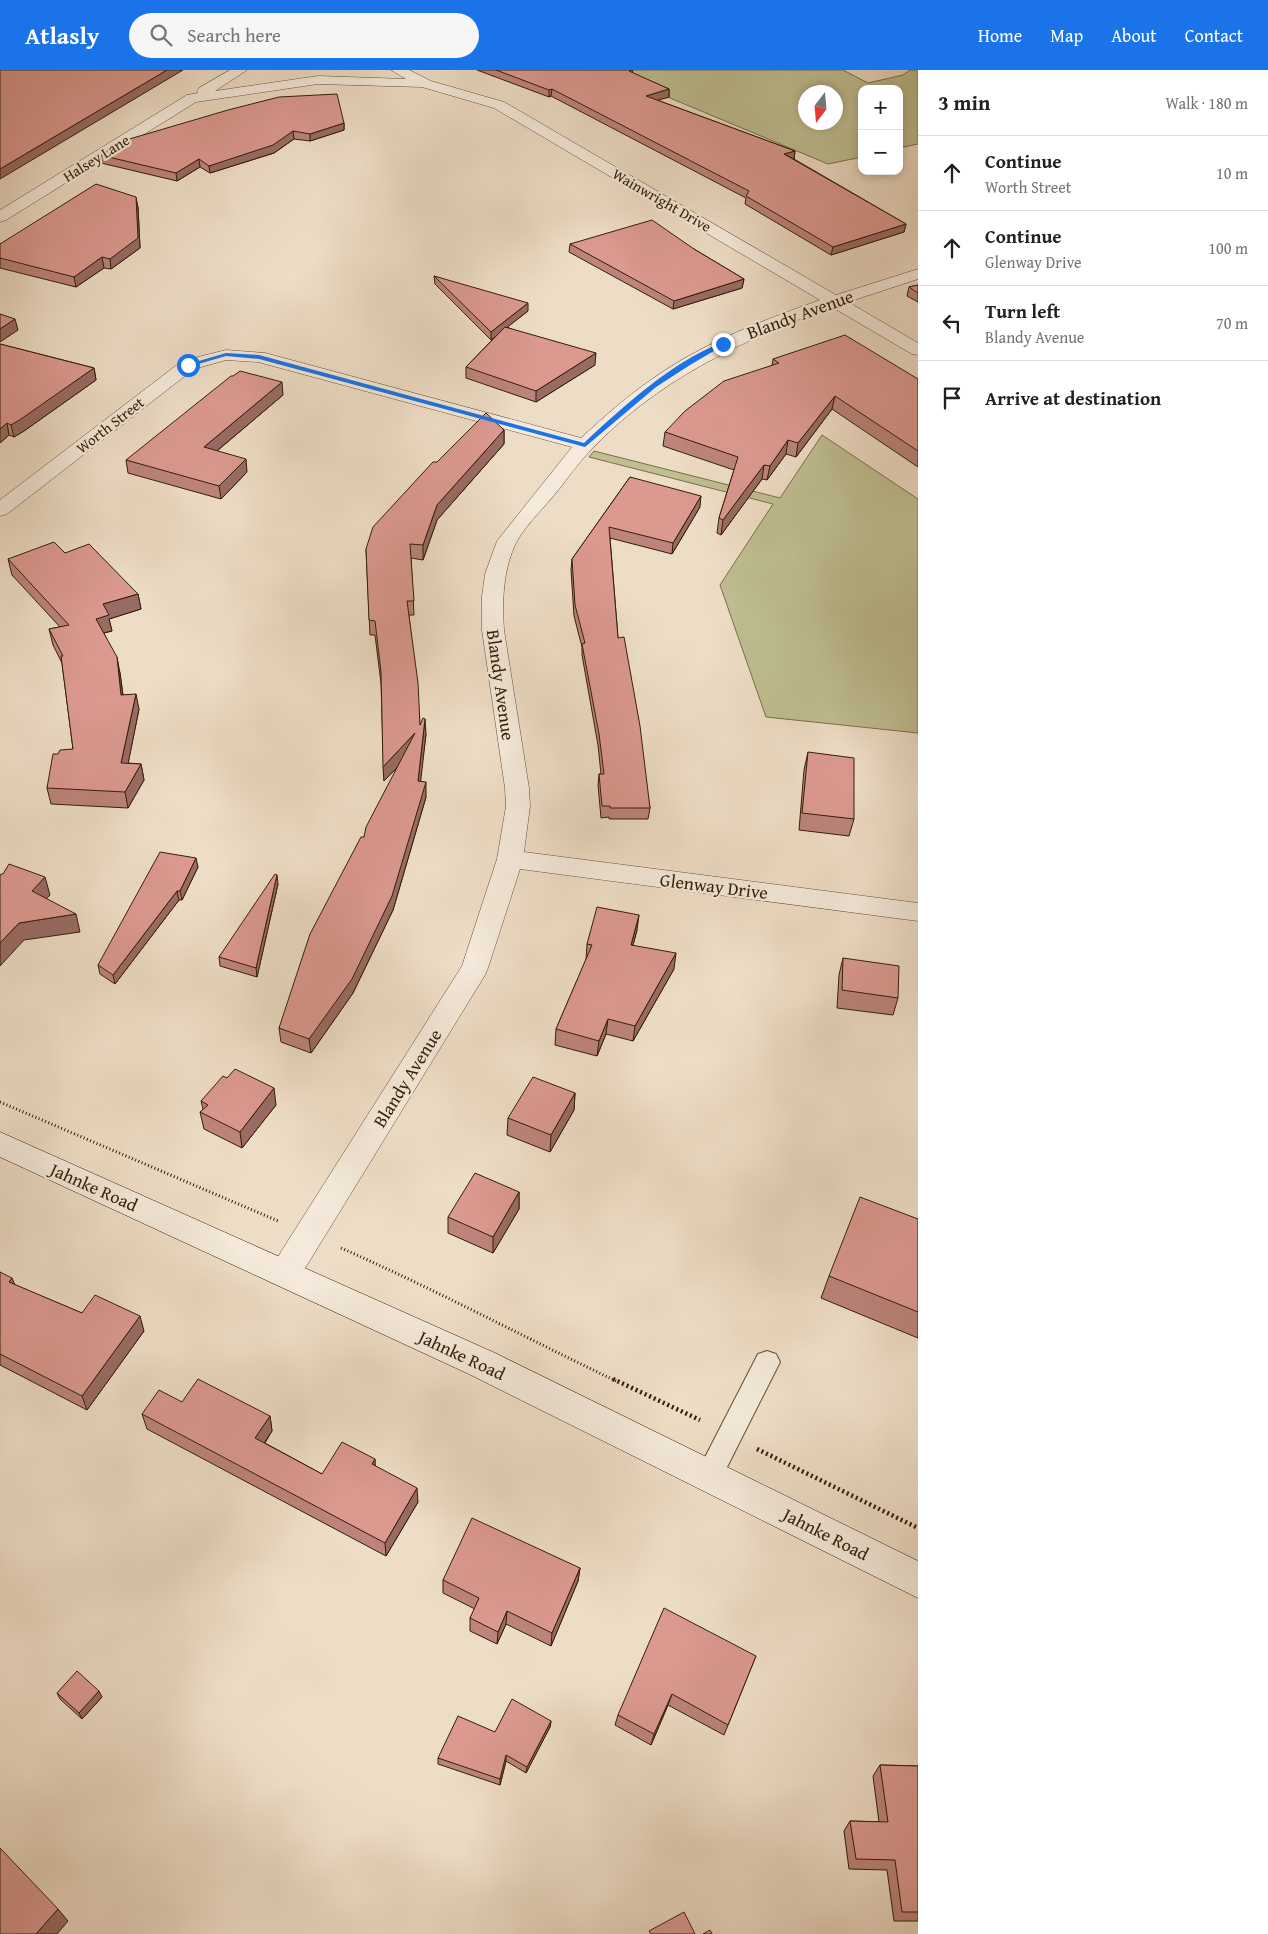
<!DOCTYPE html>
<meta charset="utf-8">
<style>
:root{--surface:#fff;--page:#f6f6f6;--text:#202124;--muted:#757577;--line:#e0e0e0;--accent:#1a73e8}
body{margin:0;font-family:"Gentium Book Plus",serif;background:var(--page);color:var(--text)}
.controls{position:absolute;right:15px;top:15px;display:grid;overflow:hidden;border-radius:10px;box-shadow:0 2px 8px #0003}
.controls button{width:45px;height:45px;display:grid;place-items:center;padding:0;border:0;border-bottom:1px solid var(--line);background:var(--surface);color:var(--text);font:25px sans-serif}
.compass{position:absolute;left:798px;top:15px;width:45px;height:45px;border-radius:50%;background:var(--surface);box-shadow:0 2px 8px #0003;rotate:196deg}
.stop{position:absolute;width:15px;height:15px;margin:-11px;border:4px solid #1a73e8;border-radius:50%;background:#fff}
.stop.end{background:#1a73e8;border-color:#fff;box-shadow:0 1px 5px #0008}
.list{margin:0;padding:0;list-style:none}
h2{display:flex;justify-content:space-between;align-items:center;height:65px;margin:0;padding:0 20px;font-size:21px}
h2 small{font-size:16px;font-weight:400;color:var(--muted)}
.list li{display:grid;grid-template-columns:32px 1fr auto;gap:15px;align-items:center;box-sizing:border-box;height:75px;padding:0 20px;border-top:1px solid var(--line)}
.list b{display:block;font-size:19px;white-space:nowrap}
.list p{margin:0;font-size:16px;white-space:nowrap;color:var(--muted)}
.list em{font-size:16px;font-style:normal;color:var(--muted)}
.icon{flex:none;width:28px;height:28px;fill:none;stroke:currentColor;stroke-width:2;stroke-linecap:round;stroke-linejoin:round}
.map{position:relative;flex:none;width:918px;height:1864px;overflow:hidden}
header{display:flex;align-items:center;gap:30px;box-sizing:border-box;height:70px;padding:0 25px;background:var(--accent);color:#fff}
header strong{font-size:24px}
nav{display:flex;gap:28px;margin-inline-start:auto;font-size:18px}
.search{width:350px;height:45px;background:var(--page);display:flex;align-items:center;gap:12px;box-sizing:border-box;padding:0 18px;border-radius:28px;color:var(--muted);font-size:19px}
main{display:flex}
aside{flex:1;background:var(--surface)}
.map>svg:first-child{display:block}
.green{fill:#bfbf91;stroke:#796e4c;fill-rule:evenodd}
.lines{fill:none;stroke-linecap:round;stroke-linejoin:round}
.service-casing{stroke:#624d37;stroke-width:2}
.minor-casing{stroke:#624d37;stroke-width:1}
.secondary-casing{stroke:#331d07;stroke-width:1}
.path-far1{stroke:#331d07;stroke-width:3;stroke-dasharray:1 2.5;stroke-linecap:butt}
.path{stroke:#331d07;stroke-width:4.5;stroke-dasharray:2 3;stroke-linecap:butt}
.service{fill:#f4e9da;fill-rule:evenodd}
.minor{fill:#f4e9da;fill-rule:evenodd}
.secondary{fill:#f4e9da;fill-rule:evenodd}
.wall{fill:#bc847c;stroke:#331d07}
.shaded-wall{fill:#996b65;stroke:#331d07}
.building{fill:#db9990;stroke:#331d07}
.route{fill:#1a73e8}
.labels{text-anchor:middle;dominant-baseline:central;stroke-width:4.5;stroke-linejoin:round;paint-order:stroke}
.far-street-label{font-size:15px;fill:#331d07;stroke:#f4e9da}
.street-label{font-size:18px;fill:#331d07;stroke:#f4e9da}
</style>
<header>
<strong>Atlasly</strong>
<div class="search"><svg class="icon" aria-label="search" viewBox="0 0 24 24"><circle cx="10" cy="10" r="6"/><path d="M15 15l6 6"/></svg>Search here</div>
<nav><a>Home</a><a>Map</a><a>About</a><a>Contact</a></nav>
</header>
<main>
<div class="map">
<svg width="918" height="1864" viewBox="0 0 918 1864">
<rect width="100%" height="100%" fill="#eeddc6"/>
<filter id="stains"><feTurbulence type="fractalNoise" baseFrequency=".004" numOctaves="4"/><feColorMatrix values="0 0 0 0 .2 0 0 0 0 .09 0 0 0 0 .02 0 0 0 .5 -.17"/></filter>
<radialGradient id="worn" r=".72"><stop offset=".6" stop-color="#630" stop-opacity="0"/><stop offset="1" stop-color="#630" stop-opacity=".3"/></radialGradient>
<g class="green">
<path d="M603 0H843L868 13 903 5 910 0H918V74L899 78V19H862V87L828 94ZM806 22H836V52H806Z"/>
<path d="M822 365 918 429V663L766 647 720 515 773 434 589 387 594 381 780 428Z"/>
</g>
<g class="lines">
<g class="service-casing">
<path id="service" d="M767 1281 776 1284 780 1292 718 1415 709 1419 700 1415 696 1406 700 1397 758 1284Z"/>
</g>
<g class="minor-casing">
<path id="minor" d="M230 0H247L215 21 318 6 406 9 391 0H409L431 11 504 32 836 225 918 199V209L848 232 918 273V285L912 284 832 237C742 270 655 311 588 383 578 394 569 406 560 418 546 436 528 452 517 471 503 498 502 530 504 560L529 718 530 736 524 782 918 833V851L520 799 488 898 485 905 296 1213 285 1217 274 1213 269 1203 274 1193 462 896 497 789 506 736 505 718 482 560V526L485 504 497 471 572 377 258 292 226 290 194 299 7 444 0 446V430L182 291 226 280 265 283 581 368C604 347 626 327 651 310 702 273 762 251 820 230L494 38 422 17 318 14 196 32 6 150 0 152V140L187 25 198 23 197 21 199 18Z"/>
</g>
<g class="secondary-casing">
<path id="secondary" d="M0 1062 495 1283 918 1491V1528L471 1305 0 1087Z"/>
</g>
<g class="path-far1">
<path d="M0 1032 278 1151"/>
<path d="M341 1178C434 1219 524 1267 616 1311"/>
</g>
<g class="path">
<path d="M613 1309 700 1350"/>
<path d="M757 1379 918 1458"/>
</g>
<use href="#service" class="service"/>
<use href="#minor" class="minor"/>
<use href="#secondary" class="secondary"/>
</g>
<g class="wall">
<path d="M477 0H633L632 3 669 19V27L657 30 795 81 794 89 906 154 904 162 831 185 745 134 746 128 551 26 549 27Z"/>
<path d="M344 53V60L310 71 294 69 274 83 210 103 200 97 177 111 101 93 100 85Z"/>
<path d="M138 137 140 178 111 199 104 198 76 217 0 198V174Z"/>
<path d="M570 174 694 179 744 209 742 218 673 239 569 182Z"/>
<path d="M434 206 528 241 507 257 595 295 536 332 466 308V297L495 267 491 270 435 214Z"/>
<path d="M918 215V232L907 226 909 217Z"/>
<path d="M0 274 94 298 96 310 24 361 14 367 9 365 0 373Z"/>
<path d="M773 289 918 309V397L832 339 796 387 786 384 767 410 762 409 721 465 717 463 719 448 734 400 663 376 665 362 772 296Z"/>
<path d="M283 325 217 381 247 402 221 429 128 403 126 390Z"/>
<path d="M504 360V374L437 450 423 490 411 488 414 545H409L420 655 426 664 420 711 426 727 393 840 353 923 311 983 281 972 279 958 364 767 398 697 384 711 381 613 375 565H370L366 479 437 392Z"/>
<path d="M630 407 700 437 672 484 610 468 618 568 650 738 648 749H609V747L601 748 598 715 599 704H601L598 675 582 585V577L574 546 571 500 572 489Z"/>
<path d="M65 483 138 524 141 539 109 549 112 561 104 563 120 603 123 625 139 639 128 693 141 694 144 710 128 738 51 734 47 718 58 684 73 679 62 593 53 575 49 559 60 557 12 505 8 489Z"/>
<path d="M808 682 854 749 849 766 799 760 804 700Z"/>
<path d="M198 797 182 830H179L115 914 100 904 98 895Z"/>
<path d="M278 814 257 907 220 896 219 887Z"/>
<path d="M637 860 633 875 674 899 633 971 606 964 597 986 555 975 556 959 586 890 587 874Z"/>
<path d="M843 888 898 928 893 945 837 938 839 905Z"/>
<path d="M575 1023 574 1040 550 1082 507 1065 508 1048Z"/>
<path d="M201 1031 276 1035 242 1078 204 1059 200 1042 203 1039Z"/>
<path d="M519 1122V1139L493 1183 448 1163V1147Z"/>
<path d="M918 1149V1268L821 1228 829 1206Z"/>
<path d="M0 1202 15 1215 82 1243 144 1261 87 1340 0 1295Z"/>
<path d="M182 1332 270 1346 272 1361 265 1373 322 1404 375 1396 418 1432 386 1486 147 1359 142 1344Z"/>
<path d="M580 1498 578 1511 551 1576 506 1554 497 1574 470 1561V1548L475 1539 443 1523V1510Z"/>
<path d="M756 1586 724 1665 668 1635 651 1675 615 1655 618 1645Z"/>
<path d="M57 1623 102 1627 82 1649 60 1629Z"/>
<path d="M551 1651 550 1657 526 1703 506 1691 500 1715 438 1694V1688L495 1662Z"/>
<path d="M880 1695 918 1696V1851H894L887 1800 849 1799 844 1761 850 1751 879 1752 873 1706Z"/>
</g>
<g class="shaded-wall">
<path d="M167 0H183L0 109V99Z"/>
<path d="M552 19 551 26 549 27V20Z"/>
<path d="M669 19V27L645 34 646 26Z"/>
<path d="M344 53V60L310 71V64Z"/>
<path d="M293 61 294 69 274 83 210 103 209 96Z"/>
<path d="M795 81 794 89 784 84Z"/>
<path d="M199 89 200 97 177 111 176 103Z"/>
<path d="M136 127 138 137 140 178 111 199 110 189Z"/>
<path d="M906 154 904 162 831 185 833 177Z"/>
<path d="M102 187 104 198 76 217 74 207Z"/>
<path d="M744 209 742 218 673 239 674 231Z"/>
<path d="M528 233V241L491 270V262Z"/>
<path d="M15 249 18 260 0 272V259Z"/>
<path d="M596 283 595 295 536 332V321Z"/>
<path d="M94 298 96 310 24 361 14 367 11 355Z"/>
<path d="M282 312 283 325 206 390 204 377Z"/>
<path d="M835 326 832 339 796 387 798 373Z"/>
<path d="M7 353 9 365 0 373V359Z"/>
<path d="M504 360V374L437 450 423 490V475L437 435Z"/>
<path d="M788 370 786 384 767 410 770 396Z"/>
<path d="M246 389 247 402 221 429 219 416Z"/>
<path d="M764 395 762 409 721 465 723 450Z"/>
<path d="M701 426 700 437 672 484 673 473Z"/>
<path d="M138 524 141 539 109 549 112 561 99 564 96 549 103 534Z"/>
<path d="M117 587 120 603 125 641 121 625Z"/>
<path d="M136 624 139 639 125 709 121 693Z"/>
<path d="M425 649 426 664 419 726 418 711Z"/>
<path d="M415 663 416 678 384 711 383 697Z"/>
<path d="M141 694 144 710 128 738 125 722Z"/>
<path d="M426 712V727L393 840 353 923 311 983 309 969Z"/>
<path d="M196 788 198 797 182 830 180 821Z"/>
<path d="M277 805 278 814 257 907 256 898Z"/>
<path d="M45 807 50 825 37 839 32 821Z"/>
<path d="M177 821 179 830 115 914 113 905Z"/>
<path d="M76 844 80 862 24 870 0 896V873L19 853Z"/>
<path d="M639 845 637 860 629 890 631 875Z"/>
<path d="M676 883 674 899 633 971 635 956Z"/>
<path d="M608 949 606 964 597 986 599 971Z"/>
<path d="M274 1018 276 1035 242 1078 240 1062Z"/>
<path d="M575 1023 574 1040 550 1082 551 1065Z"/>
<path d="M519 1122V1139L493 1183V1167Z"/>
<path d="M12 1208 18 1222 9 1212Z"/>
<path d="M140 1246 144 1261 87 1340 82 1326Z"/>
<path d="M270 1346 272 1361 258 1382 255 1368Z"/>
<path d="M375 1389 376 1404 372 1394Z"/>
<path d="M417 1418 418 1432 386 1486 385 1473Z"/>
<path d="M580 1498 578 1511 551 1576 552 1563Z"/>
<path d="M507 1541 506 1554 497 1574 498 1562Z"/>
<path d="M99 1621 102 1627 82 1649 79 1643Z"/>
<path d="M672 1624 668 1635 651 1675 654 1664Z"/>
<path d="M551 1651 550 1657 526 1703 527 1697Z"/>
<path d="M506 1685V1691L500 1715V1709Z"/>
<path d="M58 1839 68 1851 57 1864H36Z"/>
</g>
<g class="building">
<path d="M0 0H167L0 99Z"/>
<path d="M496 0H632L629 1 669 19 646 26 795 81 784 84 906 154 833 177 746 126 749 121 552 19 549 20Z"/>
<path d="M337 24 344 53 310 64 293 61 273 75 209 96 199 89 176 103 100 85 126 70 228 40 279 27Z"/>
<path d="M96 114 136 127 138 168 110 189 102 187 74 207 0 188V174Z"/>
<path d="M652 150 694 179 744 209 674 231 570 174Z"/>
<path d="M434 206 528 233 491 262Z"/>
<path d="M918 215V223L909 217Z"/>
<path d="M0 244 15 249 0 259Z"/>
<path d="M505 257 596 283 536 321 466 297Z"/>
<path d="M845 265 918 309V381L835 326 798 373 788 370 770 396 764 395 723 450 719 448 738 387 665 362 685 341 724 311 779 293 773 289Z"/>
<path d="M0 274 94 298 21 349 11 355 7 353 0 359Z"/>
<path d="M240 301 282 312 204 377 246 389 219 416 126 390 231 306H233Z"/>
<path d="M486 343 504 360 437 435 423 475 410 474 414 531H407L418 613 420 655 423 648 425 649 418 711 426 712 392 826 352 909 309 969 279 958 310 864 361 767H364L366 757 415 663 383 697 381 602 375 551 369 550 366 479 373 457 433 392H437Z"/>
<path d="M630 407 701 426 673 473 609 457 618 568 624 567 640 656 650 738H610V736H602L599 704H604L599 664 582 574 585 573 575 535 572 489Z"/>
<path d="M54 472 65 483 89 474 138 524 103 534 109 545 96 549 117 587 121 625 136 624 121 693 141 694 125 722 47 718 53 684H58L60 680 73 679 61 586H63L49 559 69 555 8 489Z"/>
<path d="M808 682 854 688V749L802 743Z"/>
<path d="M160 782 196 788 180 821H177L113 905 98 895Z"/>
<path d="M9 794 45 807 32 821 76 844 19 853 0 873V805L1 804H3Z"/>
<path d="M275 804 277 805 256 898 219 887Z"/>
<path d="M597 837 639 845 631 875 676 883 635 956 608 949 599 971 556 959 592 875 587 874Z"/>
<path d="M843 888 899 896 898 928 842 920Z"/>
<path d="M235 999 274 1018 240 1062 200 1042 208 1035 201 1031 223 1006 227 1008Z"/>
<path d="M533 1007 575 1023 551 1065 508 1048Z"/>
<path d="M475 1103 519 1122 493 1167 448 1147Z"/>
<path d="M860 1127 918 1149V1242L829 1206Z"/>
<path d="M0 1202 12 1208 9 1212 82 1243 95 1225 140 1246 82 1326 0 1284Z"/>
<path d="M198 1309 270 1346 255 1368 322 1404 342 1372 375 1389 372 1394 417 1418 385 1473 142 1344 159 1320 182 1332Z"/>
<path d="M472 1448 580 1498 552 1563 507 1541 498 1562 470 1548 479 1528 443 1510Z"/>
<path d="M664 1538 756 1586 728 1655 672 1624 654 1664 618 1645Z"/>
<path d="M77 1601 99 1621 79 1643 57 1623Z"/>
<path d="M512 1629 551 1651 527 1697 506 1685 500 1709 438 1688 458 1646 495 1662Z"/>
<path d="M880 1695 918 1696V1842H902L895 1790 856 1789 850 1751 888 1752Z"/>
<path d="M0 1778 58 1839 36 1864H0Z"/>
<path d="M684 1842 695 1864H651L649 1861Z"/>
<path d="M710 1860 712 1864H703Z"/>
</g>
<path class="route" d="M723 272 724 275 690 295 656 317 585 377 259 289 226 286 188 297 185 295 226 283 259 285 584 373C625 335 670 293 723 272Z"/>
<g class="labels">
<g class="far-street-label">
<text transform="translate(96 88) rotate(-32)">Halsey Lane</text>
<text transform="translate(662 130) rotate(30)">Wainwright Drive</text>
<text transform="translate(110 355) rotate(-38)">Worth Street</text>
</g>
<g class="street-label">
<text transform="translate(800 244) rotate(-20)">Blandy Avenue</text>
<text transform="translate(501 615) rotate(82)">Blandy Avenue</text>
<text transform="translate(714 816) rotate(7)">Glenway Drive</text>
<text transform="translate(407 1008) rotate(-58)">Blandy Avenue</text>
<text transform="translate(94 1117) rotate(24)">Jahnke Road</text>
<text transform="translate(462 1285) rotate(25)">Jahnke Road</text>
<text transform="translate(826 1464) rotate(27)">Jahnke Road</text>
</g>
</g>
<rect width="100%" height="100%" filter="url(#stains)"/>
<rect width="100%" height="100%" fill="url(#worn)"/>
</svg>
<div class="controls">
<button>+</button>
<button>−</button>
</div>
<svg class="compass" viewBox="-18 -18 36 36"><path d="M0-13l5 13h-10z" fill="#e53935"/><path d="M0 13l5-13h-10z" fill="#757577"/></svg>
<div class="stop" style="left:188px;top:295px"></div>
<div class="stop end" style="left:723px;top:274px"></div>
</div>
<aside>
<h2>3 min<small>Walk · 180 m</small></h2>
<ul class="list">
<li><svg class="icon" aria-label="ahead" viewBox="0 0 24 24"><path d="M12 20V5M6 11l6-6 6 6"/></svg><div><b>Continue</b><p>Worth Street</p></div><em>10 m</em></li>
<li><svg class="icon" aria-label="ahead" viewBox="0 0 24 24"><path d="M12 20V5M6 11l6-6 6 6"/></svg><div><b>Continue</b><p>Glenway Drive</p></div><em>100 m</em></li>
<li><svg class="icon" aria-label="left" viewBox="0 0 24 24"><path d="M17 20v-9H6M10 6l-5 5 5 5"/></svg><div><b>Turn left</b><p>Blandy Avenue</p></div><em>70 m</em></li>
<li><svg class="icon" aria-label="arrive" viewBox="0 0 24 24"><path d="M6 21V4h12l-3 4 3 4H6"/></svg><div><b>Arrive at destination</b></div></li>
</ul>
</aside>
</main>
